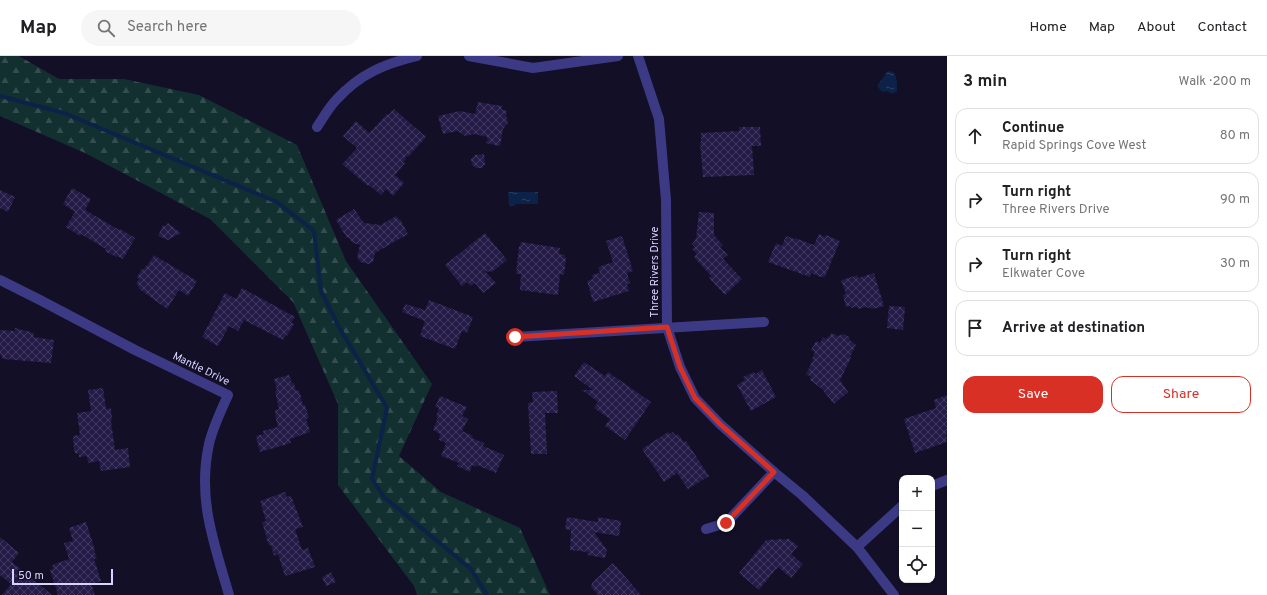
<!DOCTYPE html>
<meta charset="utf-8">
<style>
:root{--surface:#fff;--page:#f6f6f6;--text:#202124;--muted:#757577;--line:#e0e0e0;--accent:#d93025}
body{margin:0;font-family:Overpass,sans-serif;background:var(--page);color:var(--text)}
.controls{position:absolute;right:12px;bottom:12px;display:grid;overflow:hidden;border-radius:8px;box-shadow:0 1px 3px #0004}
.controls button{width:36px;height:36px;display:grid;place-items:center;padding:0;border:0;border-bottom:1px solid var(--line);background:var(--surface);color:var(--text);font:20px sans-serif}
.scale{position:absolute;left:12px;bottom:10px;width:101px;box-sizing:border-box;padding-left:4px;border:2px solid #d9d4ff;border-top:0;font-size:11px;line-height:14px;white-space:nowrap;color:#d9d4ff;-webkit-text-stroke:3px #130f26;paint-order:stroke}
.stop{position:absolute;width:12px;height:12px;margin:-9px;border:3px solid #d93025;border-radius:50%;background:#fff}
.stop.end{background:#d93025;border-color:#fff;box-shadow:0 1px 4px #0008}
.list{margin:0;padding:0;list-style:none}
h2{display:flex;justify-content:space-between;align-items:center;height:52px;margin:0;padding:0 16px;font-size:17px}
h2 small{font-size:13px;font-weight:400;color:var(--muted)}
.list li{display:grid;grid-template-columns:26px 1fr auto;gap:12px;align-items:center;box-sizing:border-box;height:56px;margin:0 8px 8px;padding:0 8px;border:1px solid var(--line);border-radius:12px}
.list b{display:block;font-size:15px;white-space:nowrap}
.list p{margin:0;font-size:13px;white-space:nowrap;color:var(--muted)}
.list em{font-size:13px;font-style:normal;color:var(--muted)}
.actions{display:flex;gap:8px;padding:12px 16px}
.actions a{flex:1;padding:9px 0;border:1px solid var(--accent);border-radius:12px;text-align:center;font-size:14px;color:var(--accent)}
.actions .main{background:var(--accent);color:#fff}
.icon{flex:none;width:22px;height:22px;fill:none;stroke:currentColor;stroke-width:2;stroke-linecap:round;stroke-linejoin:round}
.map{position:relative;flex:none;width:947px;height:539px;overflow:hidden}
header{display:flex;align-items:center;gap:24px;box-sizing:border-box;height:56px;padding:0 20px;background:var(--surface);border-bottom:1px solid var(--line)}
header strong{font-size:19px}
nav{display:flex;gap:22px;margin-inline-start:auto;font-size:14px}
.search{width:280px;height:36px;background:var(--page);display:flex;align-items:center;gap:10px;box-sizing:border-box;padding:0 14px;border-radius:22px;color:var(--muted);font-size:15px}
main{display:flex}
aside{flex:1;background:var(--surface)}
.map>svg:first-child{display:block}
.forest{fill:url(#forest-firs)}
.water{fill:url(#water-ripples)}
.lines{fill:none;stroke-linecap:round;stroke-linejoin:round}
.stream{stroke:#0c2248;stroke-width:4}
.building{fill:url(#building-cross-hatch)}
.minor{stroke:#3d3a85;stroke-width:10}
.route{stroke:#d93025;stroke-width:5}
.labels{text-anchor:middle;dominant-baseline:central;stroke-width:3;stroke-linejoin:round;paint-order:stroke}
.street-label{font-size:11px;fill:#d9d4ff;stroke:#130f26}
</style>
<header>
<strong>Map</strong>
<div class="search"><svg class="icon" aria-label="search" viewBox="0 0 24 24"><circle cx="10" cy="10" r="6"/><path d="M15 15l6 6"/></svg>Search here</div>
<nav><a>Home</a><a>Map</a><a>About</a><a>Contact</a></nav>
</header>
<main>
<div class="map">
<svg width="947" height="539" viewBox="0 0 947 539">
<defs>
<pattern id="forest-firs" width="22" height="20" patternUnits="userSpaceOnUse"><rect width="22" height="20" fill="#12302f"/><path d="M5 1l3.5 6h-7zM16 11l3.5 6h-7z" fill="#344d4e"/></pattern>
<pattern id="water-ripples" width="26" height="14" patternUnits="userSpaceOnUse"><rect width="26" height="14" fill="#0c2248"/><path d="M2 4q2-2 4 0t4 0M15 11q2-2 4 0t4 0" fill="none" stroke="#2f4163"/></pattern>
<pattern id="building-cross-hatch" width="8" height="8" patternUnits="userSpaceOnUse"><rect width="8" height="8" fill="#241b47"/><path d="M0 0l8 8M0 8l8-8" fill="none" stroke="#433b63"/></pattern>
</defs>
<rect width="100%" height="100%" fill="#130f26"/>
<path class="forest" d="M0 0H19L59 23H124L199 39 297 89 346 205 432 328 399 400 441 436 520 472 550 539H417L414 530 338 429V348L293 246 210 163 85 97 0 60Z"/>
<g class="water">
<path d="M890 15C898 17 897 28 897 35L892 38 887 35 882 36 877 30 887 16Z"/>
<path d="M508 136H538V148H515V150H509Z"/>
</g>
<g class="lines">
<path class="stream" d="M0 40 64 57 277 146 314 175 321 235 339 271 387 352 372 423 384 441 471 513 487 539"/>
</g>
<g class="building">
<path d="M478 46 502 50 501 53 507 55 506 59 508 67 503 73 500 90 486 87 488 83H487V81L475 78 465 80 458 75 443 78 438 60 460 55 475 58Z"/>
<path d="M394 53 426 81 409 100 405 101 406 103 403 106 405 107 395 119 404 127 393 140 386 133 381 139 369 129 368 130 342 108 357 92 343 80 356 65 369 77 387 58 388 59Z"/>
<path d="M739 71H760L761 90H752L754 119 703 121 700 86H701V77L739 75Z"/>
<path d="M484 98 485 108 482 112H476L472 109 471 103 475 99Z"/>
<path d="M72 132 91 143 85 154 119 174 120 173 135 182 123 203 117 200 116 201 105 195 106 193 81 178 80 180 66 171 75 156 63 148Z"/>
<path d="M0 134 15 141 8 156 0 152Z"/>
<path d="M354 153 364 167 381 169 396 160 399 164 400 163 408 178 375 197 373 206 369 208 360 206 357 201 360 189 353 187 348 181 347 182 336 164Z"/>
<path d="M699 156 714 157V179L723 189 720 191 728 199 723 203 742 223 725 239 709 222 711 220 694 201 697 198 692 193 695 191 692 188 696 183Z"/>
<path d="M168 167 181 177 168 184 158 180 163 169 166 170Z"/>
<path d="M485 177 507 204 492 216 485 215 496 227 483 237 475 227 471 230 467 226 462 230 445 209Z"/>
<path d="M819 178 825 181 826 179 840 185 825 221H821L811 217 810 221 768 206 776 187 782 190 786 180 795 183V182L814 189Z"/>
<path d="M622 180 633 215 627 217 630 227 627 228 629 235 593 246 587 225 593 223 592 219 600 217 598 211 613 206 606 185Z"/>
<path d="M521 186 560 192 559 198 565 199 564 202H566L564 219 560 218 558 239 520 234 521 218H516L519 190H520Z"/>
<path d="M154 199 197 225 188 240 179 234 167 253 138 232 139 230 136 228 139 223 137 221 142 213H144L146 210H147Z"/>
<path d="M874 217 884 250 873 253 866 251 858 253 857 251 851 252V250L846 251 843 239 846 238 841 224 858 219V222Z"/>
<path d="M242 232 295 261 291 267 294 268 287 280 286 279 283 284 244 264 238 275 229 270 218 290 202 281 225 237 236 243Z"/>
<path d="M429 244 473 261 467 277 462 275 455 293 420 280 425 265 402 256 405 248 425 254Z"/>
<path d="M889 250 905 251 903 274 887 272Z"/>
<path d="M15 272 34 277 33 281 54 284 51 307 3 303 0 298V274L15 275Z"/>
<path d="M831 277 838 280 844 278 849 281 850 284 856 289 850 301 851 302 840 324 848 336 834 348 822 333 810 324 811 321 806 318 813 304 812 303 815 296 811 294 816 285 820 287 823 281 827 283 828 280H830Z"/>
<path d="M584 306 605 320 608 316 651 346 625 384 605 370 610 363 594 352 598 346 582 334H593L574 320Z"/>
<path d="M762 314 776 341 751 355 737 329 745 324 743 321 754 316 755 318Z"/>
<path d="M289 319 292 327H294L296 335 299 334 303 349H305L309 362 306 363 310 376 290 383 291 387 260 396 256 380 264 378 263 375 278 371 275 359H276L275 354 279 353 275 335 277 334 274 323Z"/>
<path d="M103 332 106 353 111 352 112 364 111 365 115 394 128 392 130 411 101 415 99 405 88 407 87 400 79 401V397L76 398 74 394 73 380 80 379 77 357 91 355 88 334Z"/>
<path d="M557 335 558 357H545L547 398H531L528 347 533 346 532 336Z"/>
<path d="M947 339V377H946L947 386 915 397 904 363 936 352 934 344Z"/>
<path d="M440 340 467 351 462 360 468 363 462 375 473 380 472 382 484 387 483 390 504 399 496 417 477 409 476 411 472 409 470 416 457 410 459 407 441 400 446 387 439 384 440 378 433 374 438 361 436 360 439 352 435 351Z"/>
<path d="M668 376 670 378 673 376 676 380 678 378 684 386 686 385 709 420 688 433 677 417 664 426 642 393Z"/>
<path d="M285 436 287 441 291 440 303 471 295 473 302 494 308 492 315 511 285 520 278 498 274 500 271 489 269 490 262 466 266 465 260 445Z"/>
<path d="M567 461 598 466V461L621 465 619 480 594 476 607 494 605 502 587 499 588 496 570 494 571 474 565 473Z"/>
<path d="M86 466 95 494H94L97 503H94L101 525 91 528 95 539H58L50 514 53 513 52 509 69 503 64 487 73 485 69 472Z"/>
<path d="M0 481 19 497 12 506 52 539H2L11 528 0 519Z"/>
<path d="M789 483 798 490 791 498 803 508 791 522 778 511 759 534 739 517 766 484Z"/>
<path d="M613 507 621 516 641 539H598L591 531 592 527Z"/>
<path d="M331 516 336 526 326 530 322 521Z"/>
</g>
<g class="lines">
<g class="minor">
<path d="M469 0 533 12 618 0"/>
<path d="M638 0 659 63 666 144 667 271 680 311 695 342 720 368 774 416 802 439 857 491 894 539"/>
<path d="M317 71C323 62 329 51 337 43 360 18 384 8 417 0"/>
<path d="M0 224 40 244 135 294 228 339C221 355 213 371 209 388 197 443 214 487 229 539"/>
<path d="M515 281 764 266"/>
<path d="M932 430 947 424"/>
<path d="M706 473 726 467 774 416"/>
<path d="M857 491 902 450"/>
</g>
</g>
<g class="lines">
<path class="route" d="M515 281 667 271 680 311 695 342 720 368 774 416 726 467"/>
</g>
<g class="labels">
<g class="street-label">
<text transform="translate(655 216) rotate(-90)">Three Rivers Drive</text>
<text transform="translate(201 313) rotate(26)">Mantle Drive</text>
</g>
</g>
</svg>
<div class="controls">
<button>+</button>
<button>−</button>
<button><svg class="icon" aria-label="locate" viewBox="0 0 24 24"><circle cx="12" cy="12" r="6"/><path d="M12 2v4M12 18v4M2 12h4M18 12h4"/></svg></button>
</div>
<div class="scale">50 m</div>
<div class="stop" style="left:515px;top:281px"></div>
<div class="stop end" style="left:726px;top:467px"></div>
</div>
<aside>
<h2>3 min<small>Walk · 200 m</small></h2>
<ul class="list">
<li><svg class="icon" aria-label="ahead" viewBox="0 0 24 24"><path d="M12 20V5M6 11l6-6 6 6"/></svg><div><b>Continue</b><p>Rapid Springs Cove West</p></div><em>80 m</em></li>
<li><svg class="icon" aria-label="right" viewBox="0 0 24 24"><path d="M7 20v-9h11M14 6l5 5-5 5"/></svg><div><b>Turn right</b><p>Three Rivers Drive</p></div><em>90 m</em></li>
<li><svg class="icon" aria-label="right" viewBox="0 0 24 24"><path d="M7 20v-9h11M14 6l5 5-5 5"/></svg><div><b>Turn right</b><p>Elkwater Cove</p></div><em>30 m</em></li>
<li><svg class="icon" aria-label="arrive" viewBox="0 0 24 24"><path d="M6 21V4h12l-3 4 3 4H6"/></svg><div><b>Arrive at destination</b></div></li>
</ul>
<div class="actions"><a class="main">Save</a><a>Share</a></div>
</aside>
</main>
